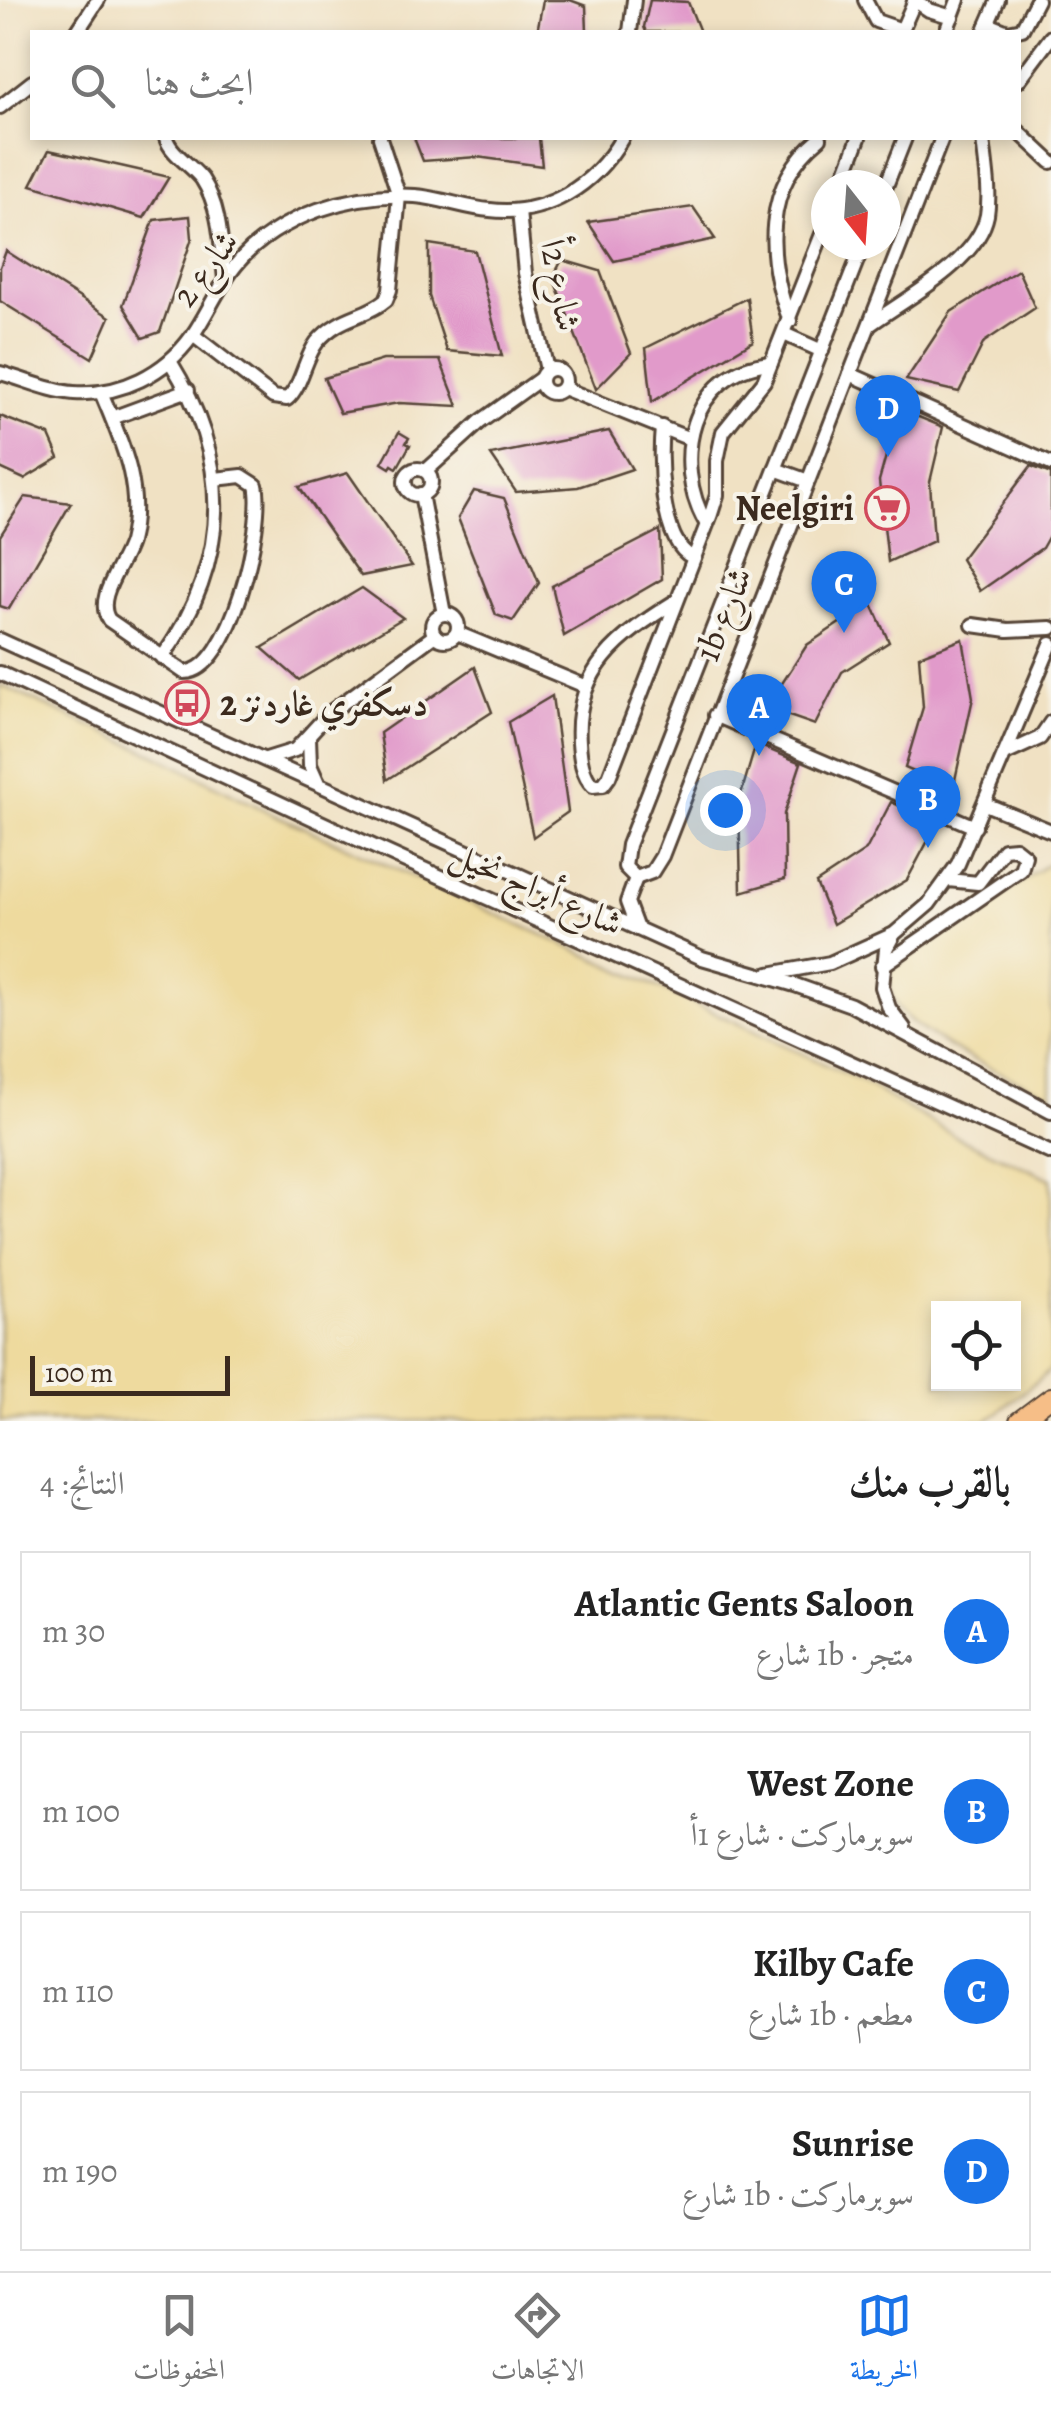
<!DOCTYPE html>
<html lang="ar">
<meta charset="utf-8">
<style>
:root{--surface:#fff;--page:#f6f6f6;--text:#222;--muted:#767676;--line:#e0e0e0;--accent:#1a73e8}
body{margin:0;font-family:Alegreya,Amiri,serif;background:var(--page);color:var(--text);direction:rtl}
.controls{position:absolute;right:30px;bottom:30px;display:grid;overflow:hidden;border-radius:0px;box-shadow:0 5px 15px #0003}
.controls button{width:90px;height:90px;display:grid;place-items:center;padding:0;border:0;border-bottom:2px solid var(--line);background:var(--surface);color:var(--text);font:50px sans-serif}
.compass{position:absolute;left:811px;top:170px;width:90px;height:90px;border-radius:50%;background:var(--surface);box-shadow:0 5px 15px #0003;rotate:163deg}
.scale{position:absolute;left:30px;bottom:25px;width:200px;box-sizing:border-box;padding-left:10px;border:5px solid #3b2a1e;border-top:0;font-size:28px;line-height:35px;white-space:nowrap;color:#3b2a1e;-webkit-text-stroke:8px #f7f3e8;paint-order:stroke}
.you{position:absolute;left:725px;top:810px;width:35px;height:35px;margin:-25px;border:8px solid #fff;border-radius:50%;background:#1a73e8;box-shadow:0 0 0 15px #1a73e833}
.badge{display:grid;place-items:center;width:65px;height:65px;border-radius:50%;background:var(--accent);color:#fff;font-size:32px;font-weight:700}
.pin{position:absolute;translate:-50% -82px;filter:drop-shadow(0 2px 5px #0008)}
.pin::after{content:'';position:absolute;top:52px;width:35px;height:30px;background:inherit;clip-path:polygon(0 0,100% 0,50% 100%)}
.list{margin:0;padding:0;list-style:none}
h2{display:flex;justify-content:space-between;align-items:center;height:130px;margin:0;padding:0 40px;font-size:42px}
h2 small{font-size:32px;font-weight:400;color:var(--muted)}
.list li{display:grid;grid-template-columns:65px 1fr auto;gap:30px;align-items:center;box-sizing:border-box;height:160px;margin:0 20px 20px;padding:0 20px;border:2px solid var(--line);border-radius:0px}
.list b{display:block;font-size:38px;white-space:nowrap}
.list p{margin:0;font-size:32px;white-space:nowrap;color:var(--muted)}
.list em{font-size:32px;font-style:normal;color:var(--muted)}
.icon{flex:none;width:55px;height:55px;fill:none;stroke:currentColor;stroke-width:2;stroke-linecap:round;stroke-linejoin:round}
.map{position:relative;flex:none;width:1051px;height:1421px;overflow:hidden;direction:ltr}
.search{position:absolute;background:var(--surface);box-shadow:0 5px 15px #0003;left:30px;right:30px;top:30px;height:110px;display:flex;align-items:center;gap:25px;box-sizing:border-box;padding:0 35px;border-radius:0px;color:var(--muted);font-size:38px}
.sheet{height:850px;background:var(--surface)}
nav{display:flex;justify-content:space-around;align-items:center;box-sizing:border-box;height:140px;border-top:2px solid var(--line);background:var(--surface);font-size:28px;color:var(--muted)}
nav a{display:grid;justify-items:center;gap:5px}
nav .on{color:var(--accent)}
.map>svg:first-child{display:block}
.sand{fill:#eeda9e;stroke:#94825e;stroke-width:2.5;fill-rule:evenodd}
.building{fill:#e19aca}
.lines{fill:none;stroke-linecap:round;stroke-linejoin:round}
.minor-casing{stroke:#564537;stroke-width:18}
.major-casing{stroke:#564537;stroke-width:22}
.minor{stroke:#fff;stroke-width:12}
.major{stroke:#f6be87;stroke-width:18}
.labels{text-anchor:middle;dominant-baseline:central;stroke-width:8;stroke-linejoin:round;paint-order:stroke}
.street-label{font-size:35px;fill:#3b2a1e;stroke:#f7f3e8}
.poi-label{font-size:35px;font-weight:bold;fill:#3b2a1e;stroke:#f7f3e8;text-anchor:end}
</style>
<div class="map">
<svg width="1051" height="1421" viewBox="0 0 1051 1421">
<rect width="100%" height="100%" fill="#f7f3e8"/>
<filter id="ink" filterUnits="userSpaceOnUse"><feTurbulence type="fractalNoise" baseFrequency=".01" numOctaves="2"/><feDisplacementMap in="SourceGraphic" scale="20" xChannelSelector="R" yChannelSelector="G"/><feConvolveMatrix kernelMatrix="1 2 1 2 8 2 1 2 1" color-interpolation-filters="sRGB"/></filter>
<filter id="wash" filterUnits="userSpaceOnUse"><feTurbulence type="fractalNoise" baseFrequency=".0048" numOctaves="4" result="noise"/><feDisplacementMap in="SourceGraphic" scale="40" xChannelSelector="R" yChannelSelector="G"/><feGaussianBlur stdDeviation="2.25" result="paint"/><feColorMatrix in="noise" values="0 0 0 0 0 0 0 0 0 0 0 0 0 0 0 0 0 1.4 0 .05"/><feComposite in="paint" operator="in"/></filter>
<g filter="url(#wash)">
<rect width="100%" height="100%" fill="#f0e1c3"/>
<g class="sand">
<path d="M0 685 153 754 269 812 722 1016 861 1081 959 1138 1051 1179V1370L987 1421H0ZM938 1308H1014V1384H938Z"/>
<path d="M1051 862V1095C1013 1079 919 1039 897 1006 890 994 888 982 892 969Z"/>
</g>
<g id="blocks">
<g class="building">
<path d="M543 0H570L586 6 587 32H537Z"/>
<path d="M650 0 688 2 700 32H646L644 27Z"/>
<path d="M414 138H539L542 166 477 157 423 161Z"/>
<path d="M49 150 125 167 169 177 144 218 31 185Z"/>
<path d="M693 207 715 239 614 261 588 222Z"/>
<path d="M190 216 192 238 160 332 143 338 123 305 154 220Z"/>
<path d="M429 244 475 251 502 356 447 351 429 296Z"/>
<path d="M6 251 110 317 92 358 0 301V267Z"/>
<path d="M562 260 600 271 631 353 596 389 553 277Z"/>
<path d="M1018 270 1035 308 984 342 959 392 906 380 951 312Z"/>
<path d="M747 298 753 341 652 402 646 348Z"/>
<path d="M383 360H440L458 406 399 403 340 413 324 378Z"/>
<path d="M899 409 943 427 930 482 934 541 888 562 879 481Z"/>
<path d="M0 416 49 435 59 458 24 479 0 468Z"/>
<path d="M609 431 632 469 578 487 516 492 491 455Z"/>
<path d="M399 432 409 438 406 443 410 445 397 468 392 465 390 468 382 463Z"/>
<path d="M1031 466 1051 474V532L1042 548 980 591 961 559Z"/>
<path d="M348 473 412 566 361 576 299 487Z"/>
<path d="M474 491 504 498 539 583 513 621 496 615 458 518Z"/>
<path d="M25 497 71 503 9 609 0 606V536Z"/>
<path d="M660 530 662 579 564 636 552 586Z"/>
<path d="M362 588 403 618 299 680 262 648Z"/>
<path d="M871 602 889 642 842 672 815 725 766 708 807 645Z"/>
<path d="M963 639 973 698 953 789 905 768 923 707 919 656Z"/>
<path d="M475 667 492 712 387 780 380 733Z"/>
<path d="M552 696 568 812 533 837 508 722Z"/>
<path d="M756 744 801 763 784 814 785 879 741 892 739 801Z"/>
<path d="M891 802 938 822 907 880 833 924 816 883 866 850Z"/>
</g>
</g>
</g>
<g filter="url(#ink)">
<use href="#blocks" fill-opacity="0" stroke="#564537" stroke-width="2.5"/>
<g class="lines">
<g class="minor-casing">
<g id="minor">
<path d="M865 0 876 21 902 30"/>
<path d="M914 0 929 10 952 17"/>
<path d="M988 24 1008 32 1022 29 1037 0"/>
<path d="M77 32 98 0"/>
<path d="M630 32 634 0"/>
<path d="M901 32 915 0"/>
<path d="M946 32 958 0"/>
<path d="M984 32 998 0"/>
<path d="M1018 81 1051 37"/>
<path d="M0 107 32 82"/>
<path d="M1018 131 1051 162"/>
<path d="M166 138C171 154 191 165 202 179 221 208 221 246 225 279"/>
<path d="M841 185 859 138"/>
<path d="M886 186 905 138"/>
<path d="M519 211 525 273 547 370"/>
<path d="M863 245 628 845 625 867 636 878 652 872 662 856 942 138"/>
<path d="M790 321C766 257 762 185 820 138"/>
<path d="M871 324C907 298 978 261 987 215 991 190 985 162 983 138"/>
<path d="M784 334 822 351"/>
<path d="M193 335 273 397 287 399C302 386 304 359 317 342 340 315 365 318 386 300L390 290 399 196 380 138"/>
<circle cx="553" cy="381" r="12"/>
<path d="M0 373C24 379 48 391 74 393 120 396 165 374 192 336 208 313 218 287 236 265 256 240 288 221 318 210 349 199 382 194 415 196 441 198 465 208 490 210 546 217 595 185 622 138"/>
<path d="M850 374 1051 464"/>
<path d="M563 388 690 439"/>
<path d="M101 392C121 441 144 487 130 542 123 566 94 598 109 620L184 672C231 674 265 523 256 485L242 476 215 479"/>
<path d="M112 418 188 390"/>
<path d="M662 427C659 460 660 541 692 557"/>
<path d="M775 469 808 481"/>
<circle cx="418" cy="482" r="13"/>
<path d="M426 471 480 422 540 379"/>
<path d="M421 494 444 614"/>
<path d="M706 523C671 463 690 370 771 363"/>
<path d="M676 601C620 636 574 669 579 742 580 757 582 775 593 786L603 785 609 777 711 514 717 495V461L723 432 764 381 826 224"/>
<circle cx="445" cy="627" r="13"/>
<path d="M973 625 1008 630 1051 628"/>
<path d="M457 633 585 686"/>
<path d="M0 640 702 958 795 985 851 1005 1051 1112"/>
<path d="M162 658C231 561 232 461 170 361"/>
<path d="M0 673 355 838 1051 1153"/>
<path d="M715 715 975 827"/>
<path d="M309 737 310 765 318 783"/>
<path d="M1005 754 1040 738 1051 722"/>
<path d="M266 759 295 750 328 714 435 635"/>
<path d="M985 804 1051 831"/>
<path d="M636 878 627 902 637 929"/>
<path d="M882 966 1021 870 1025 856 1015 848 1004 849 978 883 948 880"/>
<path d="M769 974 830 963 892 935"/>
<path d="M904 1028 889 1008 882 987 886 949 894 934 929 904 958 864 1051 644"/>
</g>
</g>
<g class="major-casing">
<path id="major" d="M1019 1421 1051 1397"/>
</g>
<use href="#minor" class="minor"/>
<use href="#major" class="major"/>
</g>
</g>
<defs>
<g id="supermarket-ring" transform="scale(2.25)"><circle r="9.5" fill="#f7f3e8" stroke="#d1495b" stroke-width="1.5"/><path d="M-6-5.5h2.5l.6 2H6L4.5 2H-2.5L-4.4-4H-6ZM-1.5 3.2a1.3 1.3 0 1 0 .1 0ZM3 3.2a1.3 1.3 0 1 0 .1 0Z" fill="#d1495b"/></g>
<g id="bus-ring" transform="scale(2.25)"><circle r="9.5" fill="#f7f3e8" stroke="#d1495b" stroke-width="1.5"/><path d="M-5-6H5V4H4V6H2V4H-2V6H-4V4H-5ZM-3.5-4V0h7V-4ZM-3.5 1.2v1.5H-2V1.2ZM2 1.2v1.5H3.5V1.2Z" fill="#d1495b"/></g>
</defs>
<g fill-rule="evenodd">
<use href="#supermarket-ring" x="887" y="508"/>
<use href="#bus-ring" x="187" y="703"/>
</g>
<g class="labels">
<g class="street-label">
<text transform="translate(205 268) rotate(-53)">شارع 2</text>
<text transform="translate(561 285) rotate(79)">شارع 2أ</text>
<text transform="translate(723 614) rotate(-68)">1b شارع</text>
<text transform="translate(537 888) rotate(24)">شارع أبراج نخيل</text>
</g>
<g class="poi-label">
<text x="854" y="508">Neelgiri</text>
<text x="220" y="703" text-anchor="start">دسكفري غاردنز 2</text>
</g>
</g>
</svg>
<div class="controls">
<button><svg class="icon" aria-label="locate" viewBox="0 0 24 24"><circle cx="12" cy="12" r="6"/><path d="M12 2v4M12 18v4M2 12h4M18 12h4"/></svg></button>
</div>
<svg class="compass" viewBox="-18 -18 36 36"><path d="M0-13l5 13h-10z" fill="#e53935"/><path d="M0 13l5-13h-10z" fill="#767676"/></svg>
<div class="scale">100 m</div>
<div class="you"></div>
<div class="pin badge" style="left:759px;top:756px">A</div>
<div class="pin badge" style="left:928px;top:848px">B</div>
<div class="pin badge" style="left:844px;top:633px">C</div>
<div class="pin badge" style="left:888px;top:457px">D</div>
<div class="search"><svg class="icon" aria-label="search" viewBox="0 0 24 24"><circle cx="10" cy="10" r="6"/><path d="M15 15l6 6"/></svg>ابحث هنا</div>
</div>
<section class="sheet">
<h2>بالقرب منك<small>النتائج: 4</small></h2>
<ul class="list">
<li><span class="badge">A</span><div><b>Atlantic Gents Saloon</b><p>متجر · 1b شارع</p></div><em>30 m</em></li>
<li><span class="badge">B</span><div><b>West Zone</b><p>سوبرماركت · شارع 1أ</p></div><em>100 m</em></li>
<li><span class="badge">C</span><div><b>Kilby Cafe</b><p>مطعم · 1b شارع</p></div><em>110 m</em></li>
<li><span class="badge">D</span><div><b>Sunrise</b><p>سوبرماركت · 1b شارع</p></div><em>190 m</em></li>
</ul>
</section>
<nav>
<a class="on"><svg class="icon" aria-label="map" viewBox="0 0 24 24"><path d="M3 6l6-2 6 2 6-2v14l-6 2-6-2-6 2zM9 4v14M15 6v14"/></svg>الخريطة</a>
<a><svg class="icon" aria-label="directions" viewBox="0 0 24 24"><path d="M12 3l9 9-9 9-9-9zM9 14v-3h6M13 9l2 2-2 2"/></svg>الاتجاهات</a>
<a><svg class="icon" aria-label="saved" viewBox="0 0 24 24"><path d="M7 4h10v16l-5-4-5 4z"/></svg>المحفوظات</a>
</nav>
